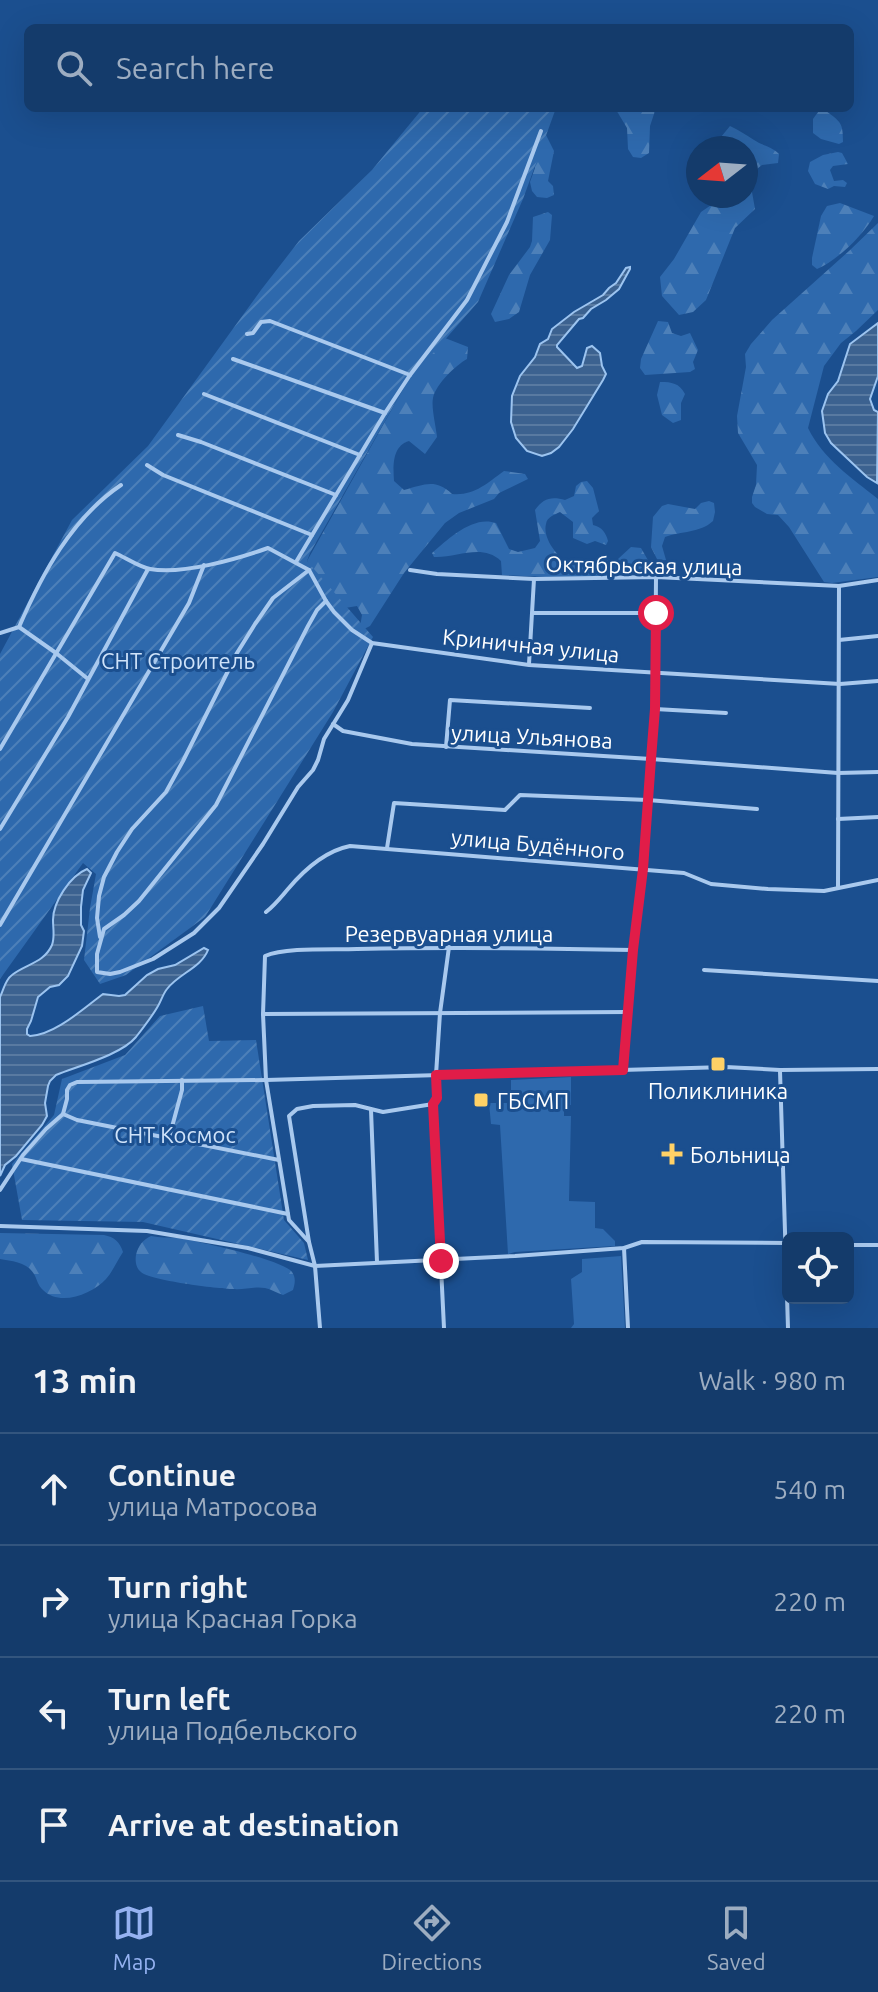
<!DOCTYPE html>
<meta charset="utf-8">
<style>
:root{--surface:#143b6b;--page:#1d4271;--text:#f1f3f6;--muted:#9dadc1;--line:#33557e;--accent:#95b2f1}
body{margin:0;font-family:Ubuntu,sans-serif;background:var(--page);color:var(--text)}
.controls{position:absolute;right:24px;bottom:24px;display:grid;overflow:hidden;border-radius:12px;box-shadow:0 8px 32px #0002}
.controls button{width:72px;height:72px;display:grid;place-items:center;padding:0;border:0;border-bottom:2px solid var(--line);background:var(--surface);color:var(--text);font:40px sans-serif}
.compass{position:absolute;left:686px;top:136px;width:72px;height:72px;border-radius:50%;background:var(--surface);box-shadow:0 8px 32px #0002;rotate:253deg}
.stop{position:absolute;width:24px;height:24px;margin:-18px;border:6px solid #e11d48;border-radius:50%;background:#fff}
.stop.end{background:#e11d48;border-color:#fff;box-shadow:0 2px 8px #0008}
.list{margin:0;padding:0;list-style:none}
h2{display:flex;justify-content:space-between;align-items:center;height:104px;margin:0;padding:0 32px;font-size:34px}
h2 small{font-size:26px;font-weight:400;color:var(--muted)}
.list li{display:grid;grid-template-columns:52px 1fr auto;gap:24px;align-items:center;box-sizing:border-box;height:112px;padding:0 32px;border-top:2px solid var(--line)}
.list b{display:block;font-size:30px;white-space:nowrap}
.list p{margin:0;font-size:26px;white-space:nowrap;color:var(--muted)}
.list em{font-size:26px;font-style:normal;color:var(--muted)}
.icon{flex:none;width:44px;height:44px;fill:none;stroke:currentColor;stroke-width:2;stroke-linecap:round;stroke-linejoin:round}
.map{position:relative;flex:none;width:878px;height:1328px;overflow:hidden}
.search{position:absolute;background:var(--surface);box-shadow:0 8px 32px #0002;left:24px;right:24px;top:24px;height:88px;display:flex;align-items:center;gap:20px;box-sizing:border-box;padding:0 28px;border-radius:12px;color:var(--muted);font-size:30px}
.sheet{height:552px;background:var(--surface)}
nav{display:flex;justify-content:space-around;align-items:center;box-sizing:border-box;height:112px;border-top:2px solid var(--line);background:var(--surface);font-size:22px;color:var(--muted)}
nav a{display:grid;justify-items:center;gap:4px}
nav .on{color:var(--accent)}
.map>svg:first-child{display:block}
.grass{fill:#2e69ad}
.forest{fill:url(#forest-firs)}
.garden{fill:url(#garden-furrows)}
.water{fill:url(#water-rules);stroke:#9cc4f0;stroke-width:2}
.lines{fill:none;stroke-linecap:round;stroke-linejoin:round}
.street{stroke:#a9c9ee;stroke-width:4}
.route{stroke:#e11d48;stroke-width:10}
.poi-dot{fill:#ffd166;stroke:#1b4f8f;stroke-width:3}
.labels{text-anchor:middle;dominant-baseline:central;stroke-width:6;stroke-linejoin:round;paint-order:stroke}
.street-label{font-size:22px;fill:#fff;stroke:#1b4f8f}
.park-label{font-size:22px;fill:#cfe3fa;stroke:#1b4f8f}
.poi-label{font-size:22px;fill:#fff;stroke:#1b4f8f;text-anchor:start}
</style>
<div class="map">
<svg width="878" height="1328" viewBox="0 0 878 1328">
<defs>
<pattern id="forest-firs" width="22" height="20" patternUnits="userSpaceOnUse" patternTransform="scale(2)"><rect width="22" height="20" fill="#2e69ad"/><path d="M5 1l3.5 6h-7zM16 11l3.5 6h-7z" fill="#4d80b9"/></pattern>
<pattern id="garden-furrows" width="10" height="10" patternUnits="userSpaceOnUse" patternTransform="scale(2)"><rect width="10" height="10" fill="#2e69ad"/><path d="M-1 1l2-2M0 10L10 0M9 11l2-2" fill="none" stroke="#4d80b9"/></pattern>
<pattern id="water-rules" width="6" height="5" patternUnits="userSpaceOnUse" patternTransform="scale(2)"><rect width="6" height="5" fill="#3c6290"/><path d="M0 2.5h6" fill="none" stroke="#597aa1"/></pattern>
</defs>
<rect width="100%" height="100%" fill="#1b4f8f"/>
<g class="grass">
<path d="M571 1077V1105L564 1106V1116H571L569 1201 595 1202V1228L603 1229 615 1241V1246L515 1252 508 1254 500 1125 491 1124 489 1103H511V1080Z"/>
<path d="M621 1256 625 1328H571L574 1324 571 1279 582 1272V1259Z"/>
</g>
<g class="forest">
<path d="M615 108H656L650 126 649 153 641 158 633 157 628 149 627 128Z"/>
<path d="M826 111C841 122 843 123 843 142L839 144 821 139 813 133V119L818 112Z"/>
<path d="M730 126C739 130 746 135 754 140 763 146 771 146 779 154L778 163 762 165 749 175 755 209 735 228 706 300 693 312 679 315 662 296 660 277 674 259 701 212 717 201 718 196H746V148H722L721 137Z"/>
<path d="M544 131 554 151 548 181 553 186 554 195 547 198 537 197 532 191 530 182 535 168 533 161Z"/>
<path d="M838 152 842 153 848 164 833 166 830 170 834 181 843 180 847 183 845 187 834 186 828 189 815 184 808 171 810 162 823 155Z"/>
<path d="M840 203 874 216C863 235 838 260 817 269L812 265V258L821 216 827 206Z"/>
<path d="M548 212 552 215 550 240 530 275 519 312 509 319 495 322 491 314 509 275 530 247 532 241 533 217Z"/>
<path d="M878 223V310L856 331 841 343 824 366 808 428C823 459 852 478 878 499V577L832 583 824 582 789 527 778 515 767 514 755 507 752 503V497L756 485 757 465 738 433 737 416 746 367 745 354 751 344 772 320 849 251Z"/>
<path d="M658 321 668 322 672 333 681 336 690 333 698 350 693 362 695 369 690 372 645 375 640 368 641 359Z"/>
<path d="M445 338 468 347 467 359C456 365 436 384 433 398 431 407 436 427 437 437L425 454 409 441C392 446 393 466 394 481L404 490C424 485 435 478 452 494 474 496 486 484 504 471L525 474 528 479 499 493 494 499 459 513 445 523 404 573 370 626 364 629 360 627 362 615 357 606 339 609 307 561 406 384 438 341Z"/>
<path d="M660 382C672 382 679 383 685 394L681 403V420L673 423 662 415 657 395Z"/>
<path d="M587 481 593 488 599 511 592 518 593 525C602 527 606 533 608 541L606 545 595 541 587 544 573 538V522L560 512C554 515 547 517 546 524 542 538 559 561 573 564 588 567 603 558 618 559L631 547 641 548 649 562 646 567 639 569 631 566 611 580 502 575 501 561C482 543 457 558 434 557L432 553C448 539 473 515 496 523L509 549 518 552 535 548 540 541 535 510C543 498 552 496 565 500L574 496 576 486 581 482Z"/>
<path d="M709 501 714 503 715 512 713 521C700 533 681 531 665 537L662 546 666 560 658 561 651 547 653 517 662 506 668 504 695 509 701 503Z"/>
<path d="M0 1233 104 1235C114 1237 120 1242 123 1252 117 1261 113 1271 106 1279 92 1294 60 1307 43 1290 38 1286 37 1279 34 1274 27 1262 12 1261 0 1259Z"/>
<path d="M151 1236C160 1238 168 1237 177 1238 194 1240 283 1260 292 1272 296 1278 295 1283 293 1290L283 1295C277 1293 271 1289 265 1288 255 1286 244 1290 233 1289 219 1289 148 1280 141 1272 136 1268 135 1261 136 1255 138 1245 143 1240 151 1236Z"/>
</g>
<g class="garden">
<path d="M423 108H556L523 199 478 302 406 384 310 553 307 561 373 637 333 712 205 917 126 975 100 984 84 960 90 908 96 874 83 863 0 979V654L72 520 148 446 261 290 299 241 372 170Z"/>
<path d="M203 1006 209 1041 256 1040 284 1220 304 1243 308 1260 143 1222 22 1220 12 1164 54 1115 62 1079 125 1055 160 1016Z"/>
</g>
<g class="water">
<path d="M630 267V269L619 289 606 300 591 309 583 318 579 319 557 345V347L577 368 582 366 587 348 592 346 600 353 602 366 606 374 603 380 573 429 559 447 551 453 542 456 527 451 516 438 511 422 512 396 520 376 535 357 540 344 548 339 552 329 574 312 603 295 609 288 616 283 626 268Z"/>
<path d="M878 323V376L870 399 874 410 878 412 877 483 867 477 831 443 825 433 822 411 828 394 838 381 850 344Z"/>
<path d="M87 869 91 873 83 890 81 907V925L84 931 82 946 68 976 59 985 50 987 38 997 31 1021 27 1029V1034L30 1036C55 1035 84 1008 103 994L119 996 125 995 147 975 158 969 175 965 204 948 208 950C201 968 178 974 167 989 163 994 161 1001 158 1006 153 1015 143 1028 136 1037 121 1055 78 1066 56 1075L50 1081 48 1086 45 1103 47 1116 42 1125 16 1156 5 1165 0 1176V997C4 989 5 980 12 975 26 964 44 963 52 945 55 937 53 929 53 920 53 902 70 876 87 869Z"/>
</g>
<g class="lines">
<g class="street">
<path d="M247 334 253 333 261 322 270 321 410 375"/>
<path d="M233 359 385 413"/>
<path d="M204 394 360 455"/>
<path d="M178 435 201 442 336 495"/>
<path d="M147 465 163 475 312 535"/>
<path d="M296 562 385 413 410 375 467 300 507 222 541 131"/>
<path d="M410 570 437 574 534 579 656 577 839 586 878 580"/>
<path d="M326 601 317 610 308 626 216 805 139 901 124 915 104 929 97 954V972L110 974 120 972 153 959 194 933 219 908 263 844 298 787 313 770 318 760 324 739 348 700 372 643"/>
<path d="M533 613H656"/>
<path d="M19 627 56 653 88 679"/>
<path d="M0 633 19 627C42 574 72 518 121 485"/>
<path d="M839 640 878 636"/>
<path d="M529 664 534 579"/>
<path d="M655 709 726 713"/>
<path d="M333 724 343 731 412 744 651 759 838 773 878 772"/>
<path d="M446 747 450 700 590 708"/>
<path d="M0 749 115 553C126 558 139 567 150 569 182 575 237 559 268 548L309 570 326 601 334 612 352 630 372 643 529 665 840 684 878 681"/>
<path d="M838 819 878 817"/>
<path d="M0 829 68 717 148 569"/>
<path d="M387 848 394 803 505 810 520 795 648 800 757 809"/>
<path d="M838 887 839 586"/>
<path d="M266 912C275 905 281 897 288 889 304 870 325 851 350 846L684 873 711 884 768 889 824 891 878 880"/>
<path d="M0 925 189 603 204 565"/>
<path d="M100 937 97 918 99 896 104 877 117 852 132 829 166 792 183 761 237 653 255 624 273 598 309 570"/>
<path d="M704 970 878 981"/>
<path d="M263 1014 628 1012"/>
<path d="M623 1070 633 950 643 869 655 709 656 577"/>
<path d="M780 1071 788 1328"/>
<path d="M371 1110 377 1262"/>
<path d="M63 1114 77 1120 279 1160"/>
<path d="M169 1138 182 1090V1080"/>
<path d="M21 1159 288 1214"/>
<path d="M0 1190 23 1155 46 1129 63 1114 67 1099V1090L70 1085 77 1082 266 1080 726 1067 780 1070 878 1069"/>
<path d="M0 1226 147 1231 248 1248 315 1266 515 1256 624 1248 642 1242 788 1243"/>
<path d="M309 1242 289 1220 266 1080 263 1014 265 956C286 947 333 950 357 949 449 947 541 948 633 950"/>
<path d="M848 1245H878"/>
<path d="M624 1248 628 1328"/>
<path d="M320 1328 315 1266 309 1242 289 1116 297 1109 313 1106 355 1105 383 1112 433 1104"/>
<path d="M444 1328 433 1104 437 1098 436 1075 440 1013 449 947"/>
</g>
</g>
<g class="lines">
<path class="route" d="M441 1261 433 1104 437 1098 436 1075 623 1070 633 950 643 869 651 759 655 709 656 613"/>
</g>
<g class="poi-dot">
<rect x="710" y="1056" width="16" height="16" rx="4"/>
<rect x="473" y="1092" width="16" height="16" rx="4"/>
<path d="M668 1142h8v8h8v8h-8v8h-8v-8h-8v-8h8z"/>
</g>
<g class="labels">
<g class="street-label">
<text transform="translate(644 565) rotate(1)">Октябрьская улица</text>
<text transform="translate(531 645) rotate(6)">Криничная улица</text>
<text transform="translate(532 736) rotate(3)">улица Ульянова</text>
<text transform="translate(538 844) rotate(5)">улица Будённого</text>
<text x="449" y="933">Резервуарная улица</text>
</g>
<g class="park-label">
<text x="178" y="660">СНТ Строитель</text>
<text x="175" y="1134">СНТ Космос</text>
</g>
<g class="poi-label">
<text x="718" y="1090" text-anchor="middle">Поликлиника</text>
<text x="497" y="1100">ГБСМП</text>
<text x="690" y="1154">Больница</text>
</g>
</g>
</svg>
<div class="controls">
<button><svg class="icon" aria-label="locate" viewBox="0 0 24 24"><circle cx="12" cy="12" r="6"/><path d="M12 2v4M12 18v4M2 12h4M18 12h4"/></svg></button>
</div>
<svg class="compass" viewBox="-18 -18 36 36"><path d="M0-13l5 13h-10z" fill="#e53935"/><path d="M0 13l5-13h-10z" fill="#9dadc1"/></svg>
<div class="stop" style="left:656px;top:613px"></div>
<div class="stop end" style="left:441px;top:1261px"></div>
<div class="search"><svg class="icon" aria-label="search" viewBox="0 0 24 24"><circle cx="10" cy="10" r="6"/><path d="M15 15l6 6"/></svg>Search here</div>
</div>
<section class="sheet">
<h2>13 min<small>Walk · 980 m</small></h2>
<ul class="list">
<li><svg class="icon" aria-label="ahead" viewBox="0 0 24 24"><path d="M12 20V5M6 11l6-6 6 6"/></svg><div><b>Continue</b><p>улица Матросова</p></div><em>540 m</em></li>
<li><svg class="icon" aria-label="right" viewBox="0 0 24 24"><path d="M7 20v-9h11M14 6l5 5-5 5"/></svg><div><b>Turn right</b><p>улица Красная Горка</p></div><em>220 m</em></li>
<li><svg class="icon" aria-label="left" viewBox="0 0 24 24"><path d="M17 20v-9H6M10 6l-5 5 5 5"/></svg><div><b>Turn left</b><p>улица Подбельского</p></div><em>220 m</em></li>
<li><svg class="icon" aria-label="arrive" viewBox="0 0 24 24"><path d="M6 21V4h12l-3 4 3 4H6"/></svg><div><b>Arrive at destination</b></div></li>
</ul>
</section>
<nav>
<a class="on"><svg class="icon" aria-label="map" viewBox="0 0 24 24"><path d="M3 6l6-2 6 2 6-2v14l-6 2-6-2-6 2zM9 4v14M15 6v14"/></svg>Map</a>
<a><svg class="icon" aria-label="directions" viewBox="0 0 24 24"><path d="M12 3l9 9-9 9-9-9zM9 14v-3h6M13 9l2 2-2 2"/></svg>Directions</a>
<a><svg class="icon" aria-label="saved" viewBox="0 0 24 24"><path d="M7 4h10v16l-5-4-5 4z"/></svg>Saved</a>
</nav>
